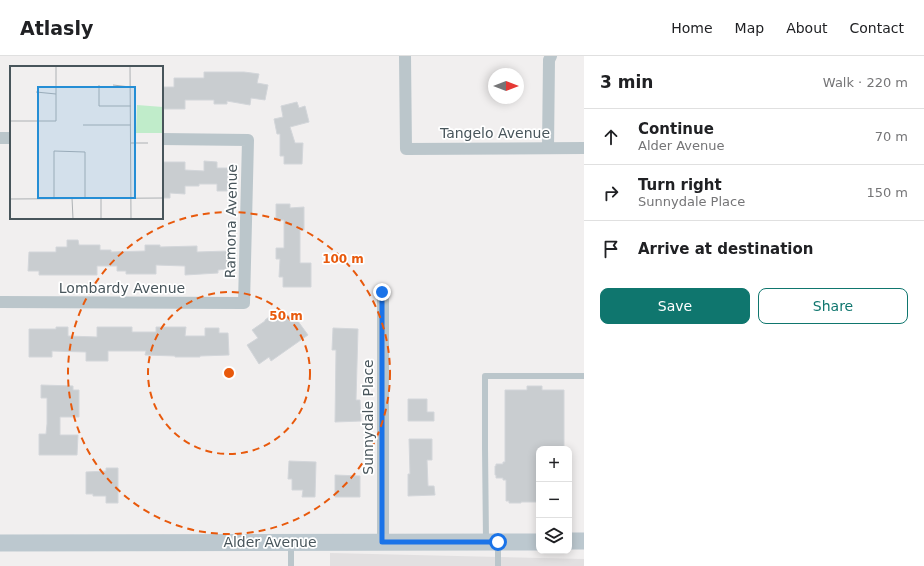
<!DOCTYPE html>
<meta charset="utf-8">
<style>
:root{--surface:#fff;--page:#f6f6f6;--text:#202124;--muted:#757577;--line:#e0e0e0;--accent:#0f766e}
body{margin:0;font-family:"DejaVu Sans",sans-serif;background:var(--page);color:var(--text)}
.controls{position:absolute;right:12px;bottom:12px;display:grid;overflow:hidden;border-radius:8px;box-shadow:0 2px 10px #0003}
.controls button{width:36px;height:36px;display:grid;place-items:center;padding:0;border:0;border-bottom:1px solid var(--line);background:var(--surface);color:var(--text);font:20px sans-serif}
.compass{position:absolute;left:488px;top:12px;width:36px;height:36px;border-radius:50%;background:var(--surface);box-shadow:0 2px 10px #0003;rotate:90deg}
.stop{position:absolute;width:12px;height:12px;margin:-9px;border:3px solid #1a73e8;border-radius:50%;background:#fff}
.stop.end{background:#1a73e8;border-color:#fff;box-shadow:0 1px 4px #0008}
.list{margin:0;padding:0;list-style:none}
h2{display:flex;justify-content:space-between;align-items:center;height:52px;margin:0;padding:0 16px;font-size:17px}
h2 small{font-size:13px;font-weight:400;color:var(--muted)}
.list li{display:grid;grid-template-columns:26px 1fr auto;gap:12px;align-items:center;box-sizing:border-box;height:56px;padding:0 16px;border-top:1px solid var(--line)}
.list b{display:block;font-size:15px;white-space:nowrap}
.list p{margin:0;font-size:13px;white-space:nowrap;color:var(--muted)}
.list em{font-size:13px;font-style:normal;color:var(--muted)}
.actions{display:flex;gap:8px;padding:12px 16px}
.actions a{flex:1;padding:9px 0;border:1px solid var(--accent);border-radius:8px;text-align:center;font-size:14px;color:var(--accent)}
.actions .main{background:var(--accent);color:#fff}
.icon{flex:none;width:22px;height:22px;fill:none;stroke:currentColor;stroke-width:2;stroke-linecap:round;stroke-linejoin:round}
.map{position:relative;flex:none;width:584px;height:510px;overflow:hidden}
header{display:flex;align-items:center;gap:24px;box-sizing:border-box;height:56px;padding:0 20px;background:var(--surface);border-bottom:1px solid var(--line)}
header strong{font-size:19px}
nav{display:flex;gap:22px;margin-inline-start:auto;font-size:14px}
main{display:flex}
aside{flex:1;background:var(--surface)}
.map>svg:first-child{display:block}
.education{fill:#e2e0e1}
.building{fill:#c9cdd0;stroke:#d3d6da}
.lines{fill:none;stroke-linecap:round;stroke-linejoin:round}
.service{stroke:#bbc6cb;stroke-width:6}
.minor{stroke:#bbc6cb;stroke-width:12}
.secondary{stroke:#bcc8cf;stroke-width:17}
.route{stroke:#1a73e8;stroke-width:5}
.ring{fill:none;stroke:#e8590c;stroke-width:2;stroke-dasharray:7 5}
.labels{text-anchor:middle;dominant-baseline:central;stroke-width:3.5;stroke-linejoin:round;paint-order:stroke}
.street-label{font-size:14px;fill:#48555b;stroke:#fff}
.inset-road{fill:none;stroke:#adb1b4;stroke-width:1}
.view{fill:#258ed5;fill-opacity:0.15;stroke:#258ed5;stroke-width:2}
.inset-edge{fill:none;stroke:#48555b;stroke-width:2}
.centre{fill:#e8590c;stroke:#fff;stroke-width:2}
.ring-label{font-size:12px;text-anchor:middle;font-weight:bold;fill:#e8590c;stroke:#fff;stroke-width:3.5;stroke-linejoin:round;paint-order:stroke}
</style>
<header>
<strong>Atlasly</strong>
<nav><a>Home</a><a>Map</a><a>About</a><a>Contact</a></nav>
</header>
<main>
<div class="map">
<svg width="584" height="510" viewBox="0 0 584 510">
<rect width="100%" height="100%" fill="#f1efef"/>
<path class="education" d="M330 497 584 503V510H330Z"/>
<g class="building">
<path d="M204 16H244L259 18 257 27 268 29 265 44 251 42 250 49 227 45V48H214V44H185V53H162V31H174V22H204Z"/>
<path d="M297 46 299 52 305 50 309 66 290 71 295 87H303L302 108H284V100H280V78H277L274 63 283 61 281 50Z"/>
<path d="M204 105 217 106V112H228L227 135H217V128H199V130H185V138L170 137V142H162V106H185V114L204 115Z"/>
<path d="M276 148H290V152L304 151V174H300V207H311V231H283V221H279L280 203H276V192H284V164H276Z"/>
<path d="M67 184H78L79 189H100V194H111V196L145 195V189H160V191L197 190V196L228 195V213L218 214V217L185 219V210L156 209V218H126V215H117V210H97V219H39V215H28L29 196H56V191H67Z"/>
<path d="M277 255 284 263 292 257 308 279 271 305 269 301 259 308 247 289 258 282 252 274 265 265V264Z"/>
<path d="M56 271H68V280L97 281V271H132V276H156V271H186L185 280H205V272H219V277H228L229 299 200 300V301H175V300L145 299 146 295H108V305H86V296L52 295V301H29V273H56Z"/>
<path d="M333 272 358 273 356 344H360L361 365 335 366 336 294H332Z"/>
<path d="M41 329 73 330V334H79V361H60V379H78L77 399H39V378H46L47 368V342H41Z"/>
<path d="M527 330H542V334H564V393H539V446H521V447H509V445H506V424H503V422H496V419H495V410H496V408H503V406H505V334H527Z"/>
<path d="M408 343H427V356H434V365H408Z"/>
<path d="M409 383H432V404H427L428 430H434L435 439 408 440V418H410Z"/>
<path d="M289 405 316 406 315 441H302L303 434H292V423H288Z"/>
<path d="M106 412H118V447H106V440H93V438H86V416L106 415Z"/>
<path d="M335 419 360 420V441H335Z"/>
</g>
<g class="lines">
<g class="service">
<path d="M486 484 485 392V320H584"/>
<path d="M498 487V510"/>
<path d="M291 510V488"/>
</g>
<g class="minor">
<path d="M405 0 406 93 584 92"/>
<path d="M0 82H11"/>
<path d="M548 92 549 4 551 0"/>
<path d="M383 236V486"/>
<path d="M0 246 244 247 248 84 162 83"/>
</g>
<g class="secondary">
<path d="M569 485H584"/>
<path d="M0 487 539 486"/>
</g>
</g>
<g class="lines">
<path class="route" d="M382 236V486H498"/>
</g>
<g class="ring">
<circle cx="229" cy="317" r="81"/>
<circle cx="229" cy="317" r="161"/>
</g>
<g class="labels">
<g class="street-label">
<text x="495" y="77">Tangelo Avenue</text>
<text transform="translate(231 165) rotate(-89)">Ramona Avenue</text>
<text x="122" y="232">Lombardy Avenue</text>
<text transform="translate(368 361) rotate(-90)">Sunnydale Place</text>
<text x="270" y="486">Alder Avenue</text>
</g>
</g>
<g transform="translate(10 10)">
<rect width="153" height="153" fill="#f1efef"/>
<path d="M127 39 153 41V67H126Z" fill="#c0ecca"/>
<path class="inset-road" d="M120 0 121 153M89 19V40H121M103 19 120 21M26 26 46 28M0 55H46V0M73 59H121M121 77H138M62 132 63 153M91 132V153M0 133 153 132M44 133V85L75 86V132"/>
<path class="view" d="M28 21H125V132H28Z"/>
<rect width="153" height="153" class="inset-edge"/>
</g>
<circle cx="229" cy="317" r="6" class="centre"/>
<g class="ring-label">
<text x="343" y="207">100 m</text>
<text x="286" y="264">50 m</text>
</g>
</svg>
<div class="controls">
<button>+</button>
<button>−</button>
<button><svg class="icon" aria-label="layers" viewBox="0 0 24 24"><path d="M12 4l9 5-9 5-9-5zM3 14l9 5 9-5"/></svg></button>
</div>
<svg class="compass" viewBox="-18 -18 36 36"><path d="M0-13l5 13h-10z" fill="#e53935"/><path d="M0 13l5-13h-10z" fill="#757577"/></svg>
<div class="stop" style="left:498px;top:486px"></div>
<div class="stop end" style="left:382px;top:236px"></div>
</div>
<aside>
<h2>3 min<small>Walk · 220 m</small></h2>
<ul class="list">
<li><svg class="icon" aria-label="ahead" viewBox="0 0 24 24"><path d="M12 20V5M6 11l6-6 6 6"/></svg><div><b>Continue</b><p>Alder Avenue</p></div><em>70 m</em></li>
<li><svg class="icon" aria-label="right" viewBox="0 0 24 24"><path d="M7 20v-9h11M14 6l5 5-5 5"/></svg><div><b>Turn right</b><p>Sunnydale Place</p></div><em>150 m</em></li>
<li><svg class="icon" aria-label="arrive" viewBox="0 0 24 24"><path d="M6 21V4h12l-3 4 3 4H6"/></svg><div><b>Arrive at destination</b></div></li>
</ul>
<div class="actions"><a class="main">Save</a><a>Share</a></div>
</aside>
</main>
